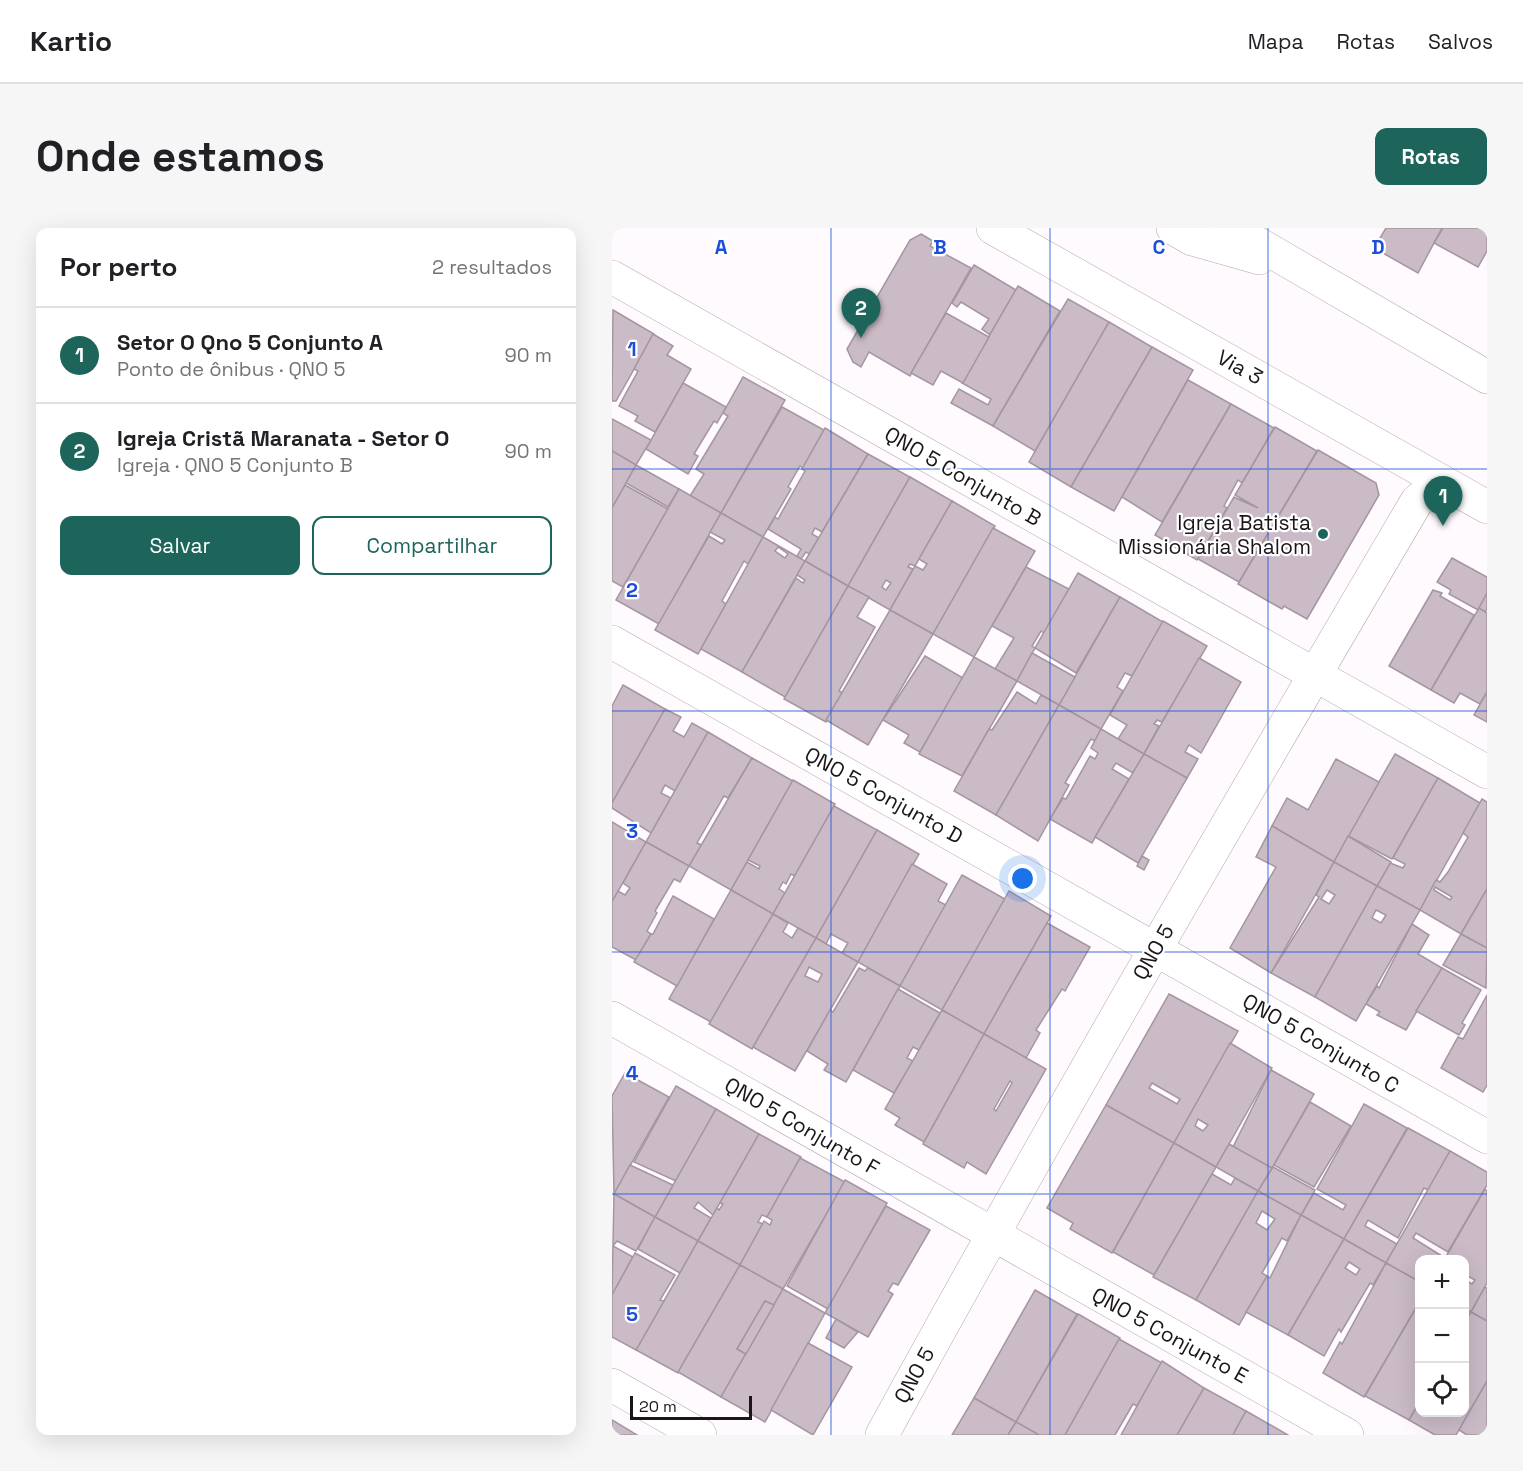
<!DOCTYPE html>
<html lang="pt">
<meta charset="utf-8">
<style>
:root{--surface:#fff;--page:#f6f6f6;--text:#202124;--muted:#757577;--line:#e0e0e0;--accent:#1d655b}
body{margin:0;font-family:"Space Grotesk",sans-serif;background:var(--page);color:var(--text)}
.controls{position:absolute;right:18px;bottom:18px;display:grid;overflow:hidden;border-radius:12px;box-shadow:0 6px 24px #0002}
.controls button{width:54px;height:54px;display:grid;place-items:center;padding:0;border:0;border-bottom:2px solid var(--line);background:var(--surface);color:var(--text);font:30px sans-serif}
.scale{position:absolute;left:18px;bottom:15px;width:122px;box-sizing:border-box;padding-left:6px;border:3px solid #1b151a;border-top:0;font-size:16px;line-height:21px;white-space:nowrap;color:#1b151a;-webkit-text-stroke:4px #fff;paint-order:stroke}
.you{position:absolute;left:411px;top:651px;width:21px;height:21px;margin:-15px;border:4px solid #fff;border-radius:50%;background:#1a73e8;box-shadow:0 0 0 9px #1a73e833}
.badge{display:grid;place-items:center;width:39px;height:39px;border-radius:50%;background:var(--accent);color:#fff;font-size:20px;font-weight:700}
.pin{position:absolute;translate:-50% -50px;filter:drop-shadow(0 2px 3px #0008)}
.pin::after{content:'';position:absolute;top:32px;width:21px;height:18px;background:inherit;clip-path:polygon(0 0,100% 0,50% 100%)}
.list{margin:0;padding:0;list-style:none}
h2{display:flex;justify-content:space-between;align-items:center;height:78px;margin:0;padding:0 24px;font-size:26px}
h2 small{font-size:20px;font-weight:400;color:var(--muted)}
.list li{display:grid;grid-template-columns:39px 1fr auto;gap:18px;align-items:center;box-sizing:border-box;height:96px;padding:0 24px;border-top:2px solid var(--line)}
.list b{display:block;font-size:22px;white-space:nowrap}
.list p{margin:0;font-size:20px;white-space:nowrap;color:var(--muted)}
.list em{font-size:20px;font-style:normal;color:var(--muted)}
.actions{display:flex;gap:12px;padding:18px 24px}
.actions a{flex:1;padding:14px 0;border:2px solid var(--accent);border-radius:12px;text-align:center;font-size:21px;color:var(--accent)}
.actions .main{background:var(--accent);color:#fff}
.icon{flex:none;width:33px;height:33px;fill:none;stroke:currentColor;stroke-width:2;stroke-linecap:round;stroke-linejoin:round}
.map{position:relative;flex:none;width:875px;height:1207px;overflow:hidden;border-radius:12px}
header{display:flex;align-items:center;gap:36px;box-sizing:border-box;height:84px;padding:0 30px;background:var(--surface);border-bottom:2px solid var(--line)}
header strong{font-size:28px}
nav{display:flex;gap:33px;margin-inline-start:auto;font-size:21px}
.intro{display:flex;align-items:center;justify-content:space-between;box-sizing:border-box;height:144px;padding:0 36px}
h1{margin:0;font-size:42px}
.button{padding:15px 27px;border-radius:12px;background:var(--accent);color:#fff;font-size:21px;font-weight:700}
main{display:flex;gap:36px;padding:0 36px}
aside{flex:1;background:var(--surface);border-radius:12px;box-shadow:0 6px 24px #0002}
.map>svg:first-child{display:block}
.building{fill:#cabbc7;stroke:#a495a1;stroke-width:1.5;fill-rule:evenodd}
.lines{fill:none;stroke-linecap:round;stroke-linejoin:round}
.minor-casing{stroke:#b6a7b3;stroke-width:34}
.secondary-casing{stroke:#b6a7b3;stroke-width:34}
.minor{stroke:#fff;stroke-width:33}
.secondary{stroke:#fff;stroke-width:33}
.grid{fill:none;stroke:#1d4ed8;stroke-width:1.5;stroke-opacity:0.55}
.poi-dot{fill:#1d655b;stroke:#fff;stroke-width:2}
.labels{text-anchor:middle;dominant-baseline:central;stroke-width:4.5;stroke-linejoin:round;paint-order:stroke}
.street-label{font-size:21px;fill:#1b151a;stroke:#fff}
.poi-label{font-size:21px;fill:#1b151a;stroke:#fff;text-anchor:end}
.grid-label{font-size:20px;text-anchor:middle;font-weight:bold;fill:#1d4ed8;stroke:#fff;stroke-width:4.5;stroke-linejoin:round;paint-order:stroke}
</style>
<header>
<strong>Kartio</strong>
<nav><a>Mapa</a><a>Rotas</a><a>Salvos</a></nav>
</header>
<div class="intro"><h1>Onde estamos</h1><a class="button">Rotas</a></div>
<main>
<aside>
<h2>Por perto<small>2 resultados</small></h2>
<ul class="list">
<li><span class="badge">1</span><div><b>Setor O Qno 5 Conjunto A</b><p>Ponto de ônibus · QNO 5</p></div><em>90 m</em></li>
<li><span class="badge">2</span><div><b>Igreja Cristã Maranata - Setor O</b><p>Igreja · QNO 5 Conjunto B</p></div><em>90 m</em></li>
</ul>
<div class="actions"><a class="main">Salvar</a><a>Compartilhar</a></div>
</aside>
<div class="map">
<svg width="875" height="1207" viewBox="0 0 875 1207">
<rect width="100%" height="100%" fill="#fefafd"/>
<g class="building">
<path d="M774 0H830L806 45 762 20Z"/>
<path d="M831 0H875V23L866 39 822 15Z"/>
<path d="M309 6 321 13 318 18 359 40 298 148 257 124 249 139 241 134 235 121 298 12Z"/>
<path d="M362 37 404 62 378 107 370 101 377 91 349 74 345 79 340 75Z"/>
<path d="M406 58 448 83 381 198 339 175 347 161 376 177 379 171 350 155Z"/>
<path d="M456 71 497 94 423 223 381 198Z"/>
<path d="M1 82 42 106 4 173H0Z"/>
<path d="M334 85 377 109 351 155 329 143 321 157 299 145Z"/>
<path d="M497 94 540 119 459 259 417 234Z"/>
<path d="M41 106 61 118 55 127 79 141 43 204 23 193 26 188 7 178 26 143 22 141Z"/>
<path d="M540 119 581 142 502 283 459 259Z"/>
<path d="M131 149 173 172 109 285 78 268 92 246 84 241 116 188 111 185Z"/>
<path d="M576 152 619 176 550 294 510 269Z"/>
<path d="M71 155 114 179 105 195 102 193 82 226 86 228 76 246 34 221Z"/>
<path d="M619 176 662 200 630 255 626 252 612 278 615 280 585 332 543 307Z"/>
<path d="M170 179 212 202 191 240 188 238 176 259 179 261 151 309 109 285Z"/>
<path d="M0 191 39 212 24 237 0 223Z"/>
<path d="M663 199 705 223 627 354 586 331 622 269 646 280 623 267Z"/>
<path d="M213 200 256 226 210 304 203 300 200 306 207 310 197 326 194 324 189 331 185 328 189 321 156 301 163 289 166 291 193 243 190 241Z"/>
<path d="M706 222 764 255 767 267 695 391 672 378 670 381 626 356Z"/>
<path d="M0 223 24 237 0 280Z"/>
<path d="M256 226 298 249 236 358 193 333Z"/>
<path d="M24 237 67 261 56 279 14 255Z"/>
<path d="M298 249 340 273 303 338 298 336 296 339 301 341 278 382 236 358ZM274 352 279 355 274 362 270 359Z"/>
<path d="M13 257 56 281 11 359 0 353V280Z"/>
<path d="M67 261 109 285 47 396 4 372Z"/>
<path d="M340 273 383 298 321 406 278 382 303 338 311 342 315 336 307 331Z"/>
<path d="M109 285 151 309 136 336 132 333 110 373 114 376 86 426 43 402 97 308 110 316 113 312 98 304Z"/>
<path d="M381 300 423 323 362 429 321 406Z"/>
<path d="M151 309 193 333 130 444 89 421ZM166 319 176 326 173 330 163 323Z"/>
<path d="M840 330 875 349V365L866 382 837 366 839 362 825 354Z"/>
<path d="M193 333 236 358 173 469 130 444 184 350 191 355 193 352 185 347Z"/>
<path d="M414 339 457 361 432 405 429 403 420 418 423 420 405 453 383 441 402 410 380 398Z"/>
<path d="M466 345 508 369 464 445 423 420Z"/>
<path d="M236 358 257 369 245 389 263 399 227 463 231 465 214 494 172 471Z"/>
<path d="M821 362 830 365 828 368 862 387 819 462 777 438Z"/>
<path d="M875 365V381L873 384 867 380Z"/>
<path d="M508 369 551 394 520 448 513 445 505 459 511 463 489 501 447 477Z"/>
<path d="M867 380 875 385V464L868 476 848 465 842 475 819 462Z"/>
<path d="M278 382 321 406 256 517 214 492Z"/>
<path d="M551 393 595 418 550 494 545 492 542 496 547 498 532 526 506 511 515 497 498 487Z"/>
<path d="M420 425 463 449 447 477 405 453Z"/>
<path d="M313 428 351 450 308 524 292 515 297 507 271 492Z"/>
<path d="M362 429 405 453 350 548 307 526Z"/>
<path d="M587 430 629 454 589 525 577 517 573 524 586 531 575 550 532 526Z"/>
<path d="M11 457 53 481 0 575V478Z"/>
<path d="M405 464 424 476 429 467 447 477 384 587 342 563 377 501 380 502Z"/>
<path d="M875 464V494L862 487Z"/>
<path d="M447 477 489 501 483 513 479 511 453 555 457 557 426 613 384 587Z"/>
<path d="M53 481 69 489 61 503 72 509 80 495 96 504 63 563 53 557 49 565 59 570 39 605 0 580V575Z"/>
<path d="M489 501 532 526 521 545 504 535 500 541 517 551 480 615 438 591 451 570 454 571 478 528 483 531 486 525 479 520Z"/>
<path d="M96 504 140 530 116 570 112 568 85 615 90 617 77 638 34 614Z"/>
<path d="M532 526 575 550 526 635 483 609Z"/>
<path d="M783 526 826 550 780 631 736 608Z"/>
<path d="M140 530 181 553 119 662 77 638Z"/>
<path d="M724 531 767 554 722 634 660 598 675 570 696 582Z"/>
<path d="M826 550 868 575 808 682 765 658 778 635 791 640 793 636 781 630Z"/>
<path d="M181 552 223 576 183 648 179 646 174 656 171 654 167 661 173 665 161 686 119 662 135 634 147 641 148 638 136 632Z"/>
<path d="M870 571 875 574V661L849 706 808 682 824 652 828 654 836 644 856 609 851 605ZM823 659 840 669 838 672 822 662Z"/>
<path d="M222 578 265 602 204 710 161 686Z"/>
<path d="M0 594 34 614 0 674Z"/>
<path d="M660 598 722 634 659 745 618 720 664 639 644 629Z"/>
<path d="M265 602 307 626 246 734 230 725 236 715 219 706 214 716 204 710Z"/>
<path d="M736 608 779 634 765 658 722 634Z"/>
<path d="M34 614 77 638 68 654 62 651 43 683 45 685 35 703 39 706 24 732 0 719V674L6 663 13 667 18 660 11 655Z"/>
<path d="M530 628 537 632 532 642 525 638Z"/>
<path d="M722 634 765 658 703 769 659 745 707 669 704 667ZM715 662 723 667 717 676 709 671Z"/>
<path d="M300 636 335 656 326 673 334 677 288 758 246 734Z"/>
<path d="M350 647 393 671 330 782 288 758Z"/>
<path d="M765 658 808 682 744 793 703 769ZM764 682 774 687 769 695 760 690Z"/>
<path d="M875 661V720L849 706Z"/>
<path d="M119 662 161 686 99 794 57 771Z"/>
<path d="M397 663 439 688 372 806 330 782Z"/>
<path d="M61 668 102 691 65 758 22 734 39 706H41Z"/>
<path d="M161 686 176 695 171 704 180 710 186 700 204 710 140 821 97 796Z"/>
<path d="M435 695 478 719 453 763 450 761 424 802 428 805 414 830 372 806Z"/>
<path d="M800 696 817 707 806 726 830 740 794 802 765 787 768 784 754 776 765 758 767 760Z"/>
<path d="M849 706 875 720 874 760 831 737Z"/>
<path d="M204 710 246 734 183 843 141 819ZM197 739 210 746 206 754 193 748Z"/>
<path d="M247 740 253 743 256 740 288 758 234 854 212 842 216 836 195 823 218 782 221 784Z"/>
<path d="M830 740 869 762 850 795 853 797 847 807 804 783Z"/>
<path d="M286 761 328 785 307 822 301 819 295 830 301 833 282 865 241 842Z"/>
<path d="M557 766 626 803 562 915 494 877ZM540 855 568 871 565 876 537 860Z"/>
<path d="M875 767V857L871 864 829 840 846 809 851 811Z"/>
<path d="M330 782 372 806 312 914 283 897 288 890 273 881Z"/>
<path d="M372 806 434 841 374 946 355 934 352 940 311 916ZM398 853 400 855 384 883 382 881Z"/>
<path d="M618 815 660 840 604 939 562 915ZM586 891 596 897 591 903 583 898Z"/>
<path d="M659 842 702 866 660 940 621 919Z"/>
<path d="M13 845 57 869 2 966 0 868Z"/>
<path d="M64 858 104 881 64 953 22 934Z"/>
<path d="M698 874 739 898 702 959 662 937Z"/>
<path d="M752 876 795 900 732 1011 689 987 702 965 731 982 734 977 705 961Z"/>
<path d="M494 877 562 915 500 1025 458 1001 461 995 435 980Z"/>
<path d="M104 881 147 906 101 987 86 974 82 980 99 990 86 1013 43 989Z"/>
<path d="M796 900 838 923 816 962 812 960 786 1010 756 992 753 998 785 1016 774 1035 732 1011Z"/>
<path d="M147 906 189 929 155 989 150 987 146 994 151 996 128 1037 86 1013 105 980 107 982 111 976 108 975Z"/>
<path d="M562 915 604 939 542 1047 501 1024Z"/>
<path d="M617 916 660 940 646 963 604 939Z"/>
<path d="M838 923 875 944V957L836 1024 804 1005 801 1010 833 1030 808 1032V1054L774 1035Z"/>
<path d="M188 930 233 954 171 1061 128 1037 152 993 158 997 160 992 155 989Z"/>
<path d="M18 937 61 957 43 989 2 966Z"/>
<path d="M661 939 703 962 689 987 646 963Z"/>
<path d="M600 946 619 957 623 950 646 963 584 1072 541 1049Z"/>
<path d="M233 952 275 975 216 1081 175 1058Z"/>
<path d="M873 961 875 963V1055L859 1084 852 1080V1051L860 1056 863 1052 852 1046V1032H832Z"/>
<path d="M646 963 689 987 675 1013 670 1010 650 1045 655 1048 627 1097 584 1072ZM650 983 663 991 655 1002 644 995Z"/>
<path d="M2 966 43 989 24 1023 5 1013 1 1018 21 1029 0 1067Z"/>
<path d="M274 978 318 1002 286 1057 281 1055 276 1063 281 1066 256 1109 213 1085Z"/>
<path d="M689 987 732 1011 676 1107 634 1084 655 1048 658 1050Z"/>
<path d="M43 989 86 1013 68 1045 26 1021Z"/>
<path d="M732 1011 774 1035 761 1057 758 1055 729 1104 727 1101 712 1128 676 1107ZM737 1034 748 1041 744 1047 733 1040Z"/>
<path d="M86 1013 128 1037 66 1145 24 1122Z"/>
<path d="M23 1025 63 1047 48 1072 52 1073 24 1122 0 1109V1067Z"/>
<path d="M774 1035 808 1054V1073L752 1169 711 1145 728 1114 730 1116Z"/>
<path d="M128 1037 171 1061 162 1077 153 1073 125 1121 134 1126 109 1169 66 1144Z"/>
<path d="M873 1059 875 1060V1093L859 1084Z"/>
<path d="M171 1061 213 1085 153 1194 109 1169Z"/>
<path d="M423 1062 465 1086 404 1194 362 1170Z"/>
<path d="M153 1073 162 1077 134 1126 125 1121Z"/>
<path d="M808 1073V1173L797 1192 753 1168Z"/>
<path d="M852 1080 859 1084 852 1095Z"/>
<path d="M859 1084 875 1093V1153L844 1207H823L797 1192 808 1173V1184H852V1095Z"/>
<path d="M466 1086 508 1110 453 1207H427L404 1194Z"/>
<path d="M224 1091 246 1104 232 1120 214 1110Z"/>
<path d="M507 1111 550 1135 525 1178 521 1176 503 1207H453Z"/>
<path d="M196 1115 240 1139 201 1207 159 1182Z"/>
<path d="M550 1133 592 1160 565 1207H509Z"/>
<path d="M875 1153V1207H855L847 1202Z"/>
<path d="M592 1160 634 1183 621 1207H565Z"/>
<path d="M362 1170 404 1194 396 1207H340Z"/>
<path d="M634 1183 676 1207H621Z"/>
<path d="M0 1192 25 1207H0Z"/>
<path d="M404 1194 427 1207H396Z"/>
</g>
<g class="lines">
<g class="minor-casing">
<g id="minor">
<path d="M0 49 875 544"/>
<path d="M0 414 875 909"/>
<path d="M0 790 735 1207"/>
<path d="M0 1157 88 1207"/>
<path d="M270 1207C442 892 623 582 805 273L829 253"/>
</g>
</g>
<g class="secondary-casing">
<g id="secondary">
<path d="M381 0 875 279"/>
<path d="M561 0 580 11 647 30"/>
<path d="M619 0 875 149"/>
</g>
</g>
<use href="#minor" class="minor"/>
<use href="#secondary" class="secondary"/>
</g>
<path class="grid" d="M219 0V1207M438 0V1207M656 0V1207M0 241H875M0 483H875M0 724H875M0 966H875"/>
<circle class="poi-dot" cx="711" cy="306" r="6"/>
<g class="labels">
<g class="street-label">
<text transform="translate(628 139) rotate(29)">Via 3</text>
<text transform="translate(351 248) rotate(30)">QNO 5 Conjunto B</text>
<text transform="translate(272 567) rotate(29)">QNO 5 Conjunto D</text>
<text transform="translate(541 724) rotate(-60)">QNO 5</text>
<text transform="translate(709 815) rotate(30)">QNO 5 Conjunto C</text>
<text transform="translate(190 898) rotate(30)">QNO 5 Conjunto F</text>
<text transform="translate(558 1107) rotate(29)">QNO 5 Conjunto E</text>
<text transform="translate(302 1147) rotate(-61)">QNO 5</text>
</g>
<g class="poi-label">
<text x="699" y="294">Igreja Batista<tspan x="699" dy="24">Missionária Shalom</tspan></text>
</g>
</g>
<g class="grid-label">
<text x="109" y="26">A</text>
<text x="328" y="26">B</text>
<text x="547" y="26">C</text>
<text x="766" y="26">D</text>
<text x="20" y="128">1</text>
<text x="20" y="369">2</text>
<text x="20" y="610">3</text>
<text x="20" y="852">4</text>
<text x="20" y="1093">5</text>
</g>
</svg>
<div class="controls">
<button>+</button>
<button>−</button>
<button><svg class="icon" aria-label="locate" viewBox="0 0 24 24"><circle cx="12" cy="12" r="6"/><path d="M12 2v4M12 18v4M2 12h4M18 12h4"/></svg></button>
</div>
<div class="scale">20 m</div>
<div class="you"></div>
<div class="pin badge" style="left:831px;top:298px">1</div>
<div class="pin badge" style="left:249px;top:110px">2</div>
</div>
</main>
